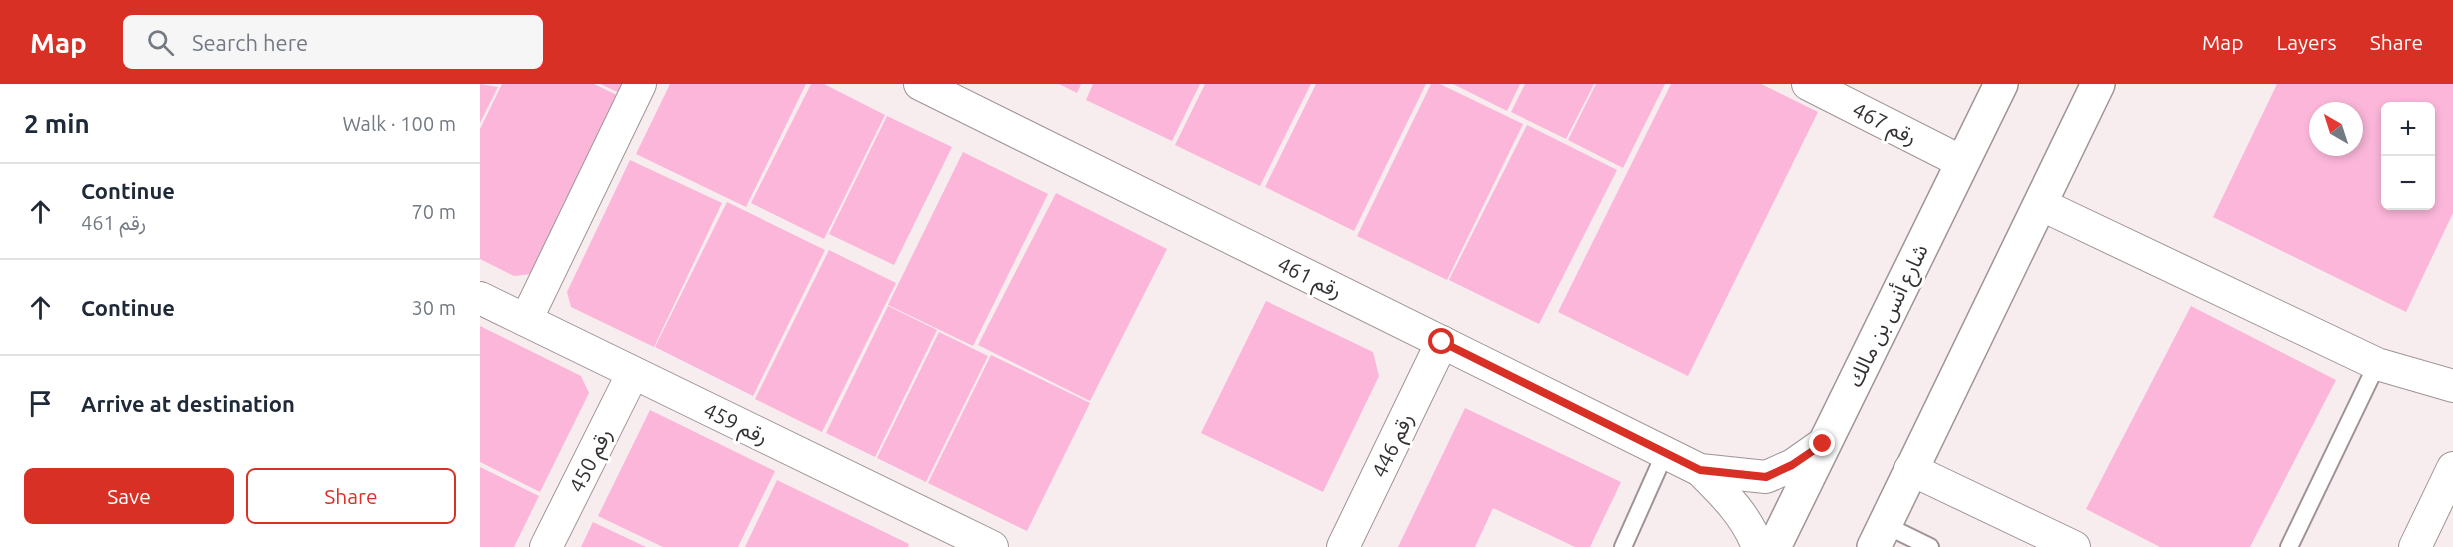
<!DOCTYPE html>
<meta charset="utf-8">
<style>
:root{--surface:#fff;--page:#f6f6f7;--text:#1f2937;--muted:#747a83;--line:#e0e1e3;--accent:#d93025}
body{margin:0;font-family:Ubuntu,"Noto Sans Arabic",sans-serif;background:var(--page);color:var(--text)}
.controls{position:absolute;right:18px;top:18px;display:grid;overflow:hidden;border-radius:9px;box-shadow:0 3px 9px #0003}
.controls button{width:54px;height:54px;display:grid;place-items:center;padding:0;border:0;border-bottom:2px solid var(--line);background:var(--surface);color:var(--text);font:30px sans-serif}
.compass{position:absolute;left:1829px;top:18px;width:54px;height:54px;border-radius:50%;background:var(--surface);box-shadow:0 3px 9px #0003;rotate:321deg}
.stop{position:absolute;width:18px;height:18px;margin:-14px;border:4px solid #d93025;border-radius:50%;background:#fff}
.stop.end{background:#d93025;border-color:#fff;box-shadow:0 2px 6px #0008}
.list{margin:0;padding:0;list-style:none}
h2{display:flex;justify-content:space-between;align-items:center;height:78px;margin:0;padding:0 24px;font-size:26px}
h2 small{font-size:20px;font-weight:400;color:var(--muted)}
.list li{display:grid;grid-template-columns:39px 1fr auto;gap:18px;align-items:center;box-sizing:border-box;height:96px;padding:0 24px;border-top:2px solid var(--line)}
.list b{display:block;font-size:22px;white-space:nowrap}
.list p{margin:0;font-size:20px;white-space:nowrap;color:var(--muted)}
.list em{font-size:20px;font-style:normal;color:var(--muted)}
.actions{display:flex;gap:12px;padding:18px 24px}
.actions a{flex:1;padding:14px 0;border:2px solid var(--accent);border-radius:9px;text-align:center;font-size:21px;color:var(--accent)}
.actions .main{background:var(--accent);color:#fff}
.icon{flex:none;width:33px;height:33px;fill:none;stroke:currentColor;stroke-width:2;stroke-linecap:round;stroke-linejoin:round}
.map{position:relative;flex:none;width:1973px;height:463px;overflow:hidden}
header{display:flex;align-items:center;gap:36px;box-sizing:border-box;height:84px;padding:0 30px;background:var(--accent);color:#fff}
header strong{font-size:28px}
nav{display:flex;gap:33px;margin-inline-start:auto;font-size:21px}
.search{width:420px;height:54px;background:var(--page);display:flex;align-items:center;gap:15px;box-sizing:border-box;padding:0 21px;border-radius:9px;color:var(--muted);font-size:22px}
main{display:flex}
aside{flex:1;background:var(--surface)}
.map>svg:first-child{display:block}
.building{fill:#fbb6d9;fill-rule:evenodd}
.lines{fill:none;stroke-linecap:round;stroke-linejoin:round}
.service-casing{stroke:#9e9495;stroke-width:20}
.minor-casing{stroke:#9e9495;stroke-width:34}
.primary-casing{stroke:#9e9495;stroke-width:36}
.service{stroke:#fff;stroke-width:16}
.minor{stroke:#fff;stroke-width:32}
.primary{stroke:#fff;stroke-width:33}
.route{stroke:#d93025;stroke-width:8}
.labels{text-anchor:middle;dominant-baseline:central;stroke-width:6;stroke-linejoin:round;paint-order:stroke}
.street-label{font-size:21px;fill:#353132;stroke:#fff}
</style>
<header>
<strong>Map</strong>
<div class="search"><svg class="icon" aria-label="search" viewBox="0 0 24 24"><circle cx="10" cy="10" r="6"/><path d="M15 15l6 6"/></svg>Search here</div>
<nav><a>Map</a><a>Layers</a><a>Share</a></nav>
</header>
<main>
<aside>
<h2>2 min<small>Walk · 100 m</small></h2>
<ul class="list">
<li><svg class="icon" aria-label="ahead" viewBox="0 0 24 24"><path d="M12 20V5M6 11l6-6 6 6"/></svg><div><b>Continue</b><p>رقم 461</p></div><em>70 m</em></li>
<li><svg class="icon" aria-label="ahead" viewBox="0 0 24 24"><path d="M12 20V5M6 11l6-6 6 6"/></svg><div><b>Continue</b></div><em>30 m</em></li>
<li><svg class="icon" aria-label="arrive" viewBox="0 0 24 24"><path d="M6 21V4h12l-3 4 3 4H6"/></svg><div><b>Arrive at destination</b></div></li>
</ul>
<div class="actions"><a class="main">Save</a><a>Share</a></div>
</aside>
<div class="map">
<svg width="1973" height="463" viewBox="0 0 1973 463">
<rect width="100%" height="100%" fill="#f8edee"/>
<g class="building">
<path d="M0 0 18 3 0 39Z"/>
<path d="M22 0H114L139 12 51 190 34 192 0 175V45Z"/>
<path d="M120 0H149L144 11Z"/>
<path d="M190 0H326L266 123 156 70Z"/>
<path d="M331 0H344L405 31 344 155 271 119Z"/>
<path d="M579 0H601L597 9Z"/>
<path d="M613 0H720L692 57 606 16Z"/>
<path d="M725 0H831L780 102 695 61Z"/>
<path d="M836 0H946L874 147 785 103Z"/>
<path d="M951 0H960L1043 40 967 196 877 152Z"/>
<path d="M973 0H1040L1027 27Z"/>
<path d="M1045 0H1114L1086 55 1031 28Z"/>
<path d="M1116 0H1185L1143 84 1088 56Z"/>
<path d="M1191 0H1281L1338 28 1208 292 1078 228Z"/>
<path d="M1797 0H1973V129L1926 228 1733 133ZM1906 22H1950V122H1906ZM1838 27H1874V63H1838Z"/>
<path d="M407 32 472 63 414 181 349 150Z"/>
<path d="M1047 41 1137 86 1059 240 969 196Z"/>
<path d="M483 68 568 110 493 262 408 221Z"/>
<path d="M150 76 242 119 174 263 91 223 87 208Z"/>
<path d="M576 109 687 165 610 317 498 261Z"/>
<path d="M247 118 345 166 273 312 175 263Z"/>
<path d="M349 166 416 199 342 348 275 315Z"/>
<path d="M786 217 893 268 899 292 843 408 721 349Z"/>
<path d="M408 222 457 246 395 373 346 349Z"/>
<path d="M1711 222 1856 296 1770 463H1680L1606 425Z"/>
<path d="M0 242 101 292 109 309 60 408 0 378Z"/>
<path d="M459 248 508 272 446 398 397 374Z"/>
<path d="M511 271 610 319 547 447 448 399Z"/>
<path d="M985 324 1141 398 1110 463H1095L1013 424 995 463H918Z"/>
<path d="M170 326 295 387 258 463H183L118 432Z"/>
<path d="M0 383 59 412 34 463H0Z"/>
<path d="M297 396 429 460 428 463H265Z"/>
<path d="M113 438 166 463H101Z"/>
</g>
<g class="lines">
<g class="service-casing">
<g id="service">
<path d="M1405 441 1450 463"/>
<path d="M1143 463 1185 369"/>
<path d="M1809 463 1897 280"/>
</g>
</g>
<g class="minor-casing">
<g id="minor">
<path d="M440 0 1220 386 1286 393 1313 381 1343 360"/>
<path d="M1328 0 1482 78"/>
<path d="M1560 120 1897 280 1973 302"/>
<path d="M0 214 512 463"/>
<path d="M46 236 160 0"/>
<path d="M1430 385 1594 463"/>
<path d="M1220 386C1244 410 1266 431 1278 463"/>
<path d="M66 463 153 289"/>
<path d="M863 463 962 258"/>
<path d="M1935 463 1973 384"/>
</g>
</g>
<g class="primary-casing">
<g id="primary">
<path d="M1294 463 1521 0"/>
<path d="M1394 463 1618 0"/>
</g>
</g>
<use href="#service" class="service"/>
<use href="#minor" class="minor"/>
<use href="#primary" class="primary"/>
</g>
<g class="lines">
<path class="route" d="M962 258 1220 386 1286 393 1312 381 1343 360"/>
</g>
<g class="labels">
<g class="street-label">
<text transform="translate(1405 39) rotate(27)">رقم 467</text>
<text transform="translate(830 193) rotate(26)">رقم 461</text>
<text transform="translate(1407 231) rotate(-64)">شارع أنس بن مالك</text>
<text transform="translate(256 339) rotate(26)">رقم 459</text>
<text transform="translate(912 361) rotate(-64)">رقم 446</text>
<text transform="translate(110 376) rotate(-63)">رقم 450</text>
</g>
</g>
</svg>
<div class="controls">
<button>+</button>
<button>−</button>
</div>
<svg class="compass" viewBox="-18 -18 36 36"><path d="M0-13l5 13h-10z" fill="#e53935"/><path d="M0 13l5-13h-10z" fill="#747a83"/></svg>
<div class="stop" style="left:962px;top:258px"></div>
<div class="stop end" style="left:1343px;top:360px"></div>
</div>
</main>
